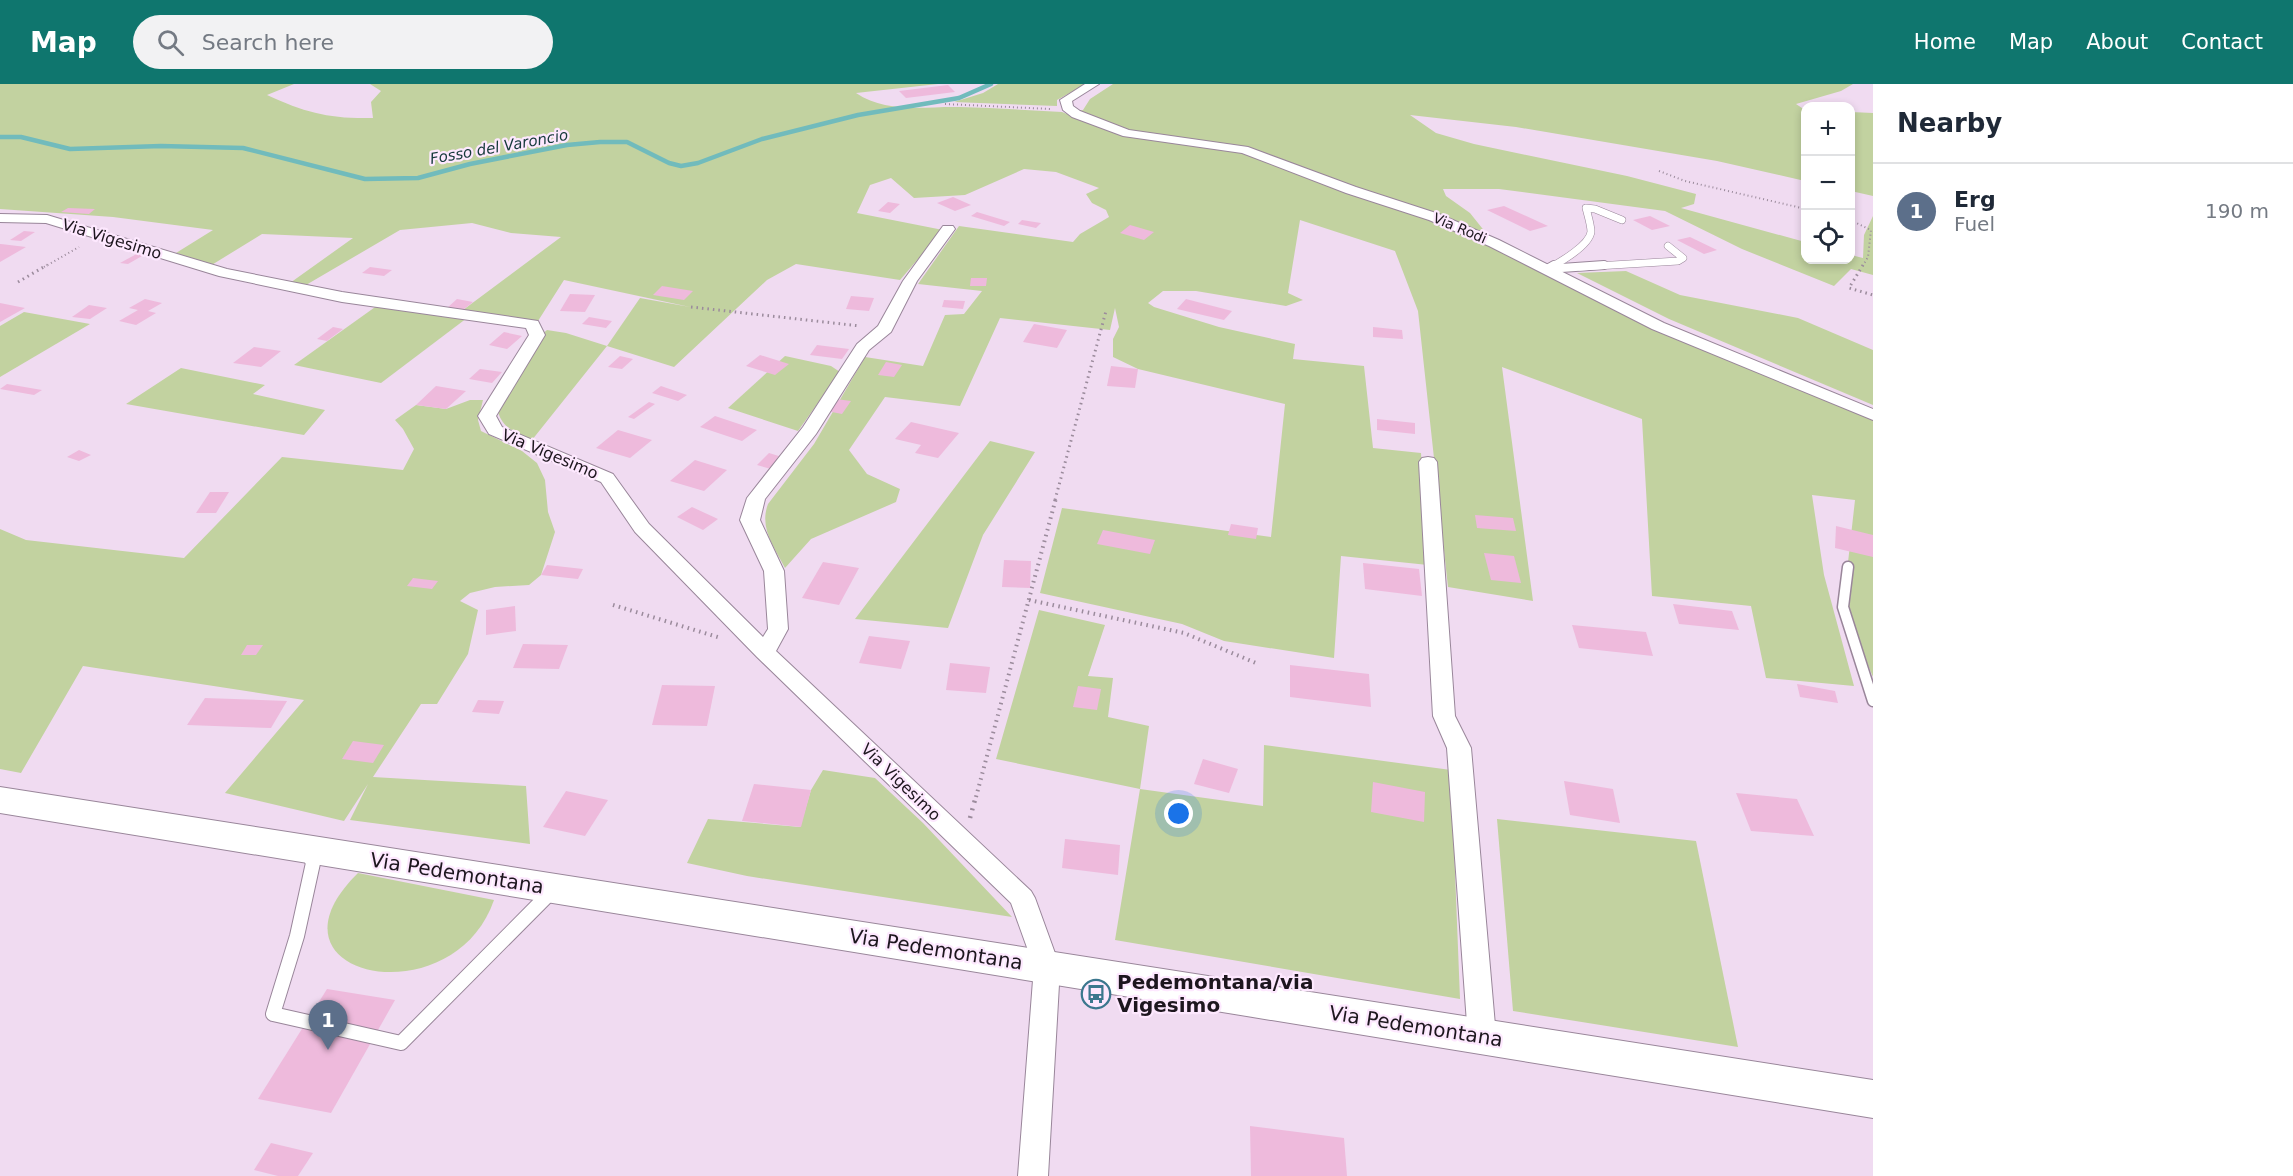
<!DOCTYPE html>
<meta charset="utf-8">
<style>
:root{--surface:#fff;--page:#f2f2f3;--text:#1f2937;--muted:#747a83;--line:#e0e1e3;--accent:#0f766e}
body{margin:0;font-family:"DejaVu Sans",sans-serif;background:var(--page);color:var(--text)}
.controls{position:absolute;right:18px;top:18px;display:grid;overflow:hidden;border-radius:12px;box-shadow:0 3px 9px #0003}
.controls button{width:54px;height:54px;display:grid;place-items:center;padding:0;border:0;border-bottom:2px solid var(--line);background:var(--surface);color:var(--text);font:30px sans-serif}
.you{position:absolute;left:1179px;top:730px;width:21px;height:21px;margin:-15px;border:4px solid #fff;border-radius:50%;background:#1a73e8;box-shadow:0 0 0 9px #1a73e833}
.badge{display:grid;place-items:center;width:39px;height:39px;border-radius:50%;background:var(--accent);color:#fff;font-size:20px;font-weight:700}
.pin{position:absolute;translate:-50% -50px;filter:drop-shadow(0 2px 3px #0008)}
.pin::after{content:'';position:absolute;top:32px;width:21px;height:18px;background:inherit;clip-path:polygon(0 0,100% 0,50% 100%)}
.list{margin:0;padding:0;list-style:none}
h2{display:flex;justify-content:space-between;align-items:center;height:78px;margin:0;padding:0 24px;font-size:26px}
h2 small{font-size:20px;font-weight:400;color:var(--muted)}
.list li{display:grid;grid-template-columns:39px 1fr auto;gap:18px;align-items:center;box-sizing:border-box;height:96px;padding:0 24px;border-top:2px solid var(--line)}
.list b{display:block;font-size:22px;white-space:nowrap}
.list p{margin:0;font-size:20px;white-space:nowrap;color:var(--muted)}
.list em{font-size:20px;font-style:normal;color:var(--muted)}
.icon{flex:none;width:33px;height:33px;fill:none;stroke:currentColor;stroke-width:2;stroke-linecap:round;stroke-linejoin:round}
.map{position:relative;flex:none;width:1873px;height:1092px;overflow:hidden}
header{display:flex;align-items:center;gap:36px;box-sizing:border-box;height:84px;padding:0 30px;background:var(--accent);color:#fff}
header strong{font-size:28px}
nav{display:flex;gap:33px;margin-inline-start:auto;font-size:21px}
.search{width:420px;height:54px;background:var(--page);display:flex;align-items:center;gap:15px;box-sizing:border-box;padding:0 21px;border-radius:33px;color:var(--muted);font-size:22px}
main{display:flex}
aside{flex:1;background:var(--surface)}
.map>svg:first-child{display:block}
.green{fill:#c2d2a0}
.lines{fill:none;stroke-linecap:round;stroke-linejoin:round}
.stream{stroke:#71bbbc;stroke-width:4.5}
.building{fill:#eebadc}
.lane-far3-casing{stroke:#99869a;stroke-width:8}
.lane-far2-casing{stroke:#99869a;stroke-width:10}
.lane-far1-casing{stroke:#99869a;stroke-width:13}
.lane-casing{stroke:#99869a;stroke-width:16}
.street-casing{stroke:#99869a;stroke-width:2}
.secondary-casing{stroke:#99869a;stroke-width:2}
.path-far3{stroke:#9b8b9c;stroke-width:2;stroke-dasharray:1 3;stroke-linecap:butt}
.path-far2{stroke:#9b8b9c;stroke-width:3;stroke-dasharray:1.5 4;stroke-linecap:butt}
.path-far1{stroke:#9b8b9c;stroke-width:4;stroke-dasharray:1.5 4.5;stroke-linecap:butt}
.path{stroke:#9b8b9c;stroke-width:4.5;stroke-dasharray:2 6;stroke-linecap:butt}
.lane-far3{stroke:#fff;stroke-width:7}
.lane-far2{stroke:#fff;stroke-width:8}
.lane-far1{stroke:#fff;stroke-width:10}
.lane{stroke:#fff;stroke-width:14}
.street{fill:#fff;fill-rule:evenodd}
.secondary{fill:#fff;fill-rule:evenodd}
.labels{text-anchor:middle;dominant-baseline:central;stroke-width:4.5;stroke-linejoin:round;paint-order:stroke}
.far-street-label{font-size:14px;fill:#1d161e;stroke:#fde8fe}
.far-water-label{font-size:15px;font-style:italic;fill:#15393a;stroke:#fde8fe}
.street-label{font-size:16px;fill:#1d161e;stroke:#fde8fe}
.near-street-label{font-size:20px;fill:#1d161e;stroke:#fde8fe}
.near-poi-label{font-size:20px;font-weight:bold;fill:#1d161e;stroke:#fde8fe;text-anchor:start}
</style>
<header>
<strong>Map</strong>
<div class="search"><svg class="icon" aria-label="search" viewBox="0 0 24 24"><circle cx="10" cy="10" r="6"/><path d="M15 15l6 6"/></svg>Search here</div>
<nav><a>Home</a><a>Map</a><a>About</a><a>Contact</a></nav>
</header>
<main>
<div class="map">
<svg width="1873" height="1092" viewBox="0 0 1873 1092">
<rect width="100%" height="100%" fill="#f0dbf1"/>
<g class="green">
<path d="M0 0H294L267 11C306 29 330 35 373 34L371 18 381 7 370 0H938L856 9C887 30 925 22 960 23 994 24 1028 26 1062 28L1067 30 1083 26 1090 15 1113 0H1853L1841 7 1796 20 1805 26V97L1717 77 1516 43 1410 31 1436 49 1474 60 1627 92 1696 110 1694 120 1681 124 1805 158 1806 176H1850L1851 171 1863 174 1864 151 1873 132V191L1851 185 1834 202 1742 165 1665 127 1499 105H1443L1446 112 1470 129 1494 159 1613 219 1873 331V593L1843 523 1855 416 1812 411 1824 491 1854 602 1766 594 1751 522 1652 512 1642 335 1502 283 1533 517 1448 503 1418 227 1395 167 1300 136 1288 209 1303 216 1286 222 1196 207H1163L1148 219 1154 223 1219 243 1295 260 1293 275 1364 282 1373 364 1421 369 1428 481 1341 472 1334 574 1224 557 1182 540 1040 509 1062 424 1271 453 1285 320 1138 285 1113 273V255L1119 243 1115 224 1110 246 1000 234 960 322 885 313 849 366 867 390 900 405 896 418 811 455 785 484C774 463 759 444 768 420L814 360 865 273 923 282 945 231 964 230 982 207 918 200 959 142 1073 158 1080 150 1109 133 1106 126 1092 119 1086 110 1099 104 1056 88 1024 85 965 111 914 114 891 94 870 101 857 129 943 146 900 196 796 180 767 196 674 283 607 262 532 356C517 349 503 345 498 328L541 251 547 246 566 249 607 262 640 214 690 223 564 196 538 237 463 226 561 153 511 149 472 139 400 146 306 201 290 199 353 154 262 150 210 182 176 169 213 146 113 133 0 125Z"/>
<path d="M998 0H1086L1057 16V22L954 18 983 9Z"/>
<path d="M1851 28 1873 29V112L1851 107Z"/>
<path d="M1626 187 1680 211 1798 234 1873 266V321L1669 235 1577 189Z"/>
<path d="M378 221 467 234 381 299 294 281Z"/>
<path d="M24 228 90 240 0 293V242Z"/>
<path d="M785 272 831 282 840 288 798 347 728 324Z"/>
<path d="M181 284 265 301 253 310 325 326 304 351 126 320Z"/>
<path d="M470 316H483L478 336 481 347 522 367 537 379 545 396 548 428 555 448 541 491 529 501 495 503 470 509 460 517 478 526 468 570 437 620H421L373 693 526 702 530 760 350 736 368 700 344 737 225 709 304 616 83 582 21 689 0 685V445L26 456 184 474 282 373 403 386 414 365 403 345 395 336 416 321 446 325Z"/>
<path d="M990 357 1035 368 983 451 948 544 855 535Z"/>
<path d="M1039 526 1105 541 1088 592 1113 594 1108 633 1149 642 1140 705 1263 722 1264 661 1451 686 1460 915 1115 856 1140 705 996 675Z"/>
<path d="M823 686 875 694 923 739 1012 833 747 792 687 779 708 735 800 743 811 706Z"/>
<path d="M1497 735 1696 757 1738 963 1513 927Z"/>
<path d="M358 789 494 816C453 935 252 893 358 789Z"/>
</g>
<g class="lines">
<path class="stream" d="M0 53H21L70 65 161 62 243 64 365 95 418 94 470 80 567 61 600 58H627L669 79 681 82 698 79 762 55 858 31 959 14 991 0"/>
</g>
<g class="building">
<path d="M948 1 955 8 906 14 899 7Z"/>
<path d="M953 113 971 121 955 127 937 119Z"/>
<path d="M888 118 900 120 890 129 878 127Z"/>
<path d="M1504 122 1548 142 1530 147 1487 126Z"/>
<path d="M68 124 95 125 89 130 61 128Z"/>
<path d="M977 128 1010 138 1004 142 971 132Z"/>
<path d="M1650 132 1670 142 1652 146 1633 136Z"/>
<path d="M1022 136 1041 139 1036 144 1018 140Z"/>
<path d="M1130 141 1154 148 1144 156 1120 149Z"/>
<path d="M24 147 35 148 21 157 10 156Z"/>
<path d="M1690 153 1717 166 1704 170 1677 156Z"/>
<path d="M0 160H1L26 163 0 178Z"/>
<path d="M142 167 149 168 128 180 120 179Z"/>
<path d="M370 183 392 186 384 192 362 189Z"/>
<path d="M971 194H987L986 202H970Z"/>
<path d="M662 202 693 207 684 216 653 211Z"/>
<path d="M570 210 595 211 585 228 560 227Z"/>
<path d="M851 212 874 214 869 227 846 225Z"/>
<path d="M145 215 162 219 148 227 156 229 136 241 119 237 138 226 129 224Z"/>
<path d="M457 215 473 218 463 226 447 224Z"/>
<path d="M1186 215 1232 227 1224 236 1177 225Z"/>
<path d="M944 216 965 217 963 225 942 223Z"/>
<path d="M0 219 25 224 0 238Z"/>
<path d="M89 221 107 224 90 235 72 233Z"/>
<path d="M589 233 612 237 606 244 582 240Z"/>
<path d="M1034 240 1067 246 1057 264 1023 258Z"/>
<path d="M333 243 343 245 327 257 317 255Z"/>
<path d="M1373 243 1402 246 1403 255 1373 253Z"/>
<path d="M504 248 522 252 507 265 489 261Z"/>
<path d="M817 261 849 265 842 275 810 271Z"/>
<path d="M254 263 281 267 261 283 233 279Z"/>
<path d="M760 271 789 280 775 291 746 282Z"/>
<path d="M620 272 633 275 622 285 608 283Z"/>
<path d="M886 278 902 281 894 293 878 291Z"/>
<path d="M1111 282 1138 285 1135 304 1107 302Z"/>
<path d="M480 285 502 288 492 299 469 295Z"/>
<path d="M7 300 42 306 34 311 0 305Z"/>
<path d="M436 302 466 307 446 325 416 321Z"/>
<path d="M661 302 687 311 678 317 652 309Z"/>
<path d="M836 315 851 317 842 330 827 327Z"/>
<path d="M649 318 655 320 634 335 628 333Z"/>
<path d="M715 332 757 346 742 357 700 343Z"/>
<path d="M1377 335 1415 339V350L1377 346Z"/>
<path d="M911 338 959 349 938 374 915 369 921 361 895 355Z"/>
<path d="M618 346 652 356 630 374 596 364Z"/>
<path d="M79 366 91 371 79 377 67 373Z"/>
<path d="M769 369 782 373 771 385 757 381Z"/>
<path d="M695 376 727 386 704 407 670 397Z"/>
<path d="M210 408H229L216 429H196Z"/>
<path d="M692 423 718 435 703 446 677 433Z"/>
<path d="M1475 431 1513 434 1516 447 1477 444Z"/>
<path d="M1231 440 1258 444 1256 455 1228 451Z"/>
<path d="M1836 442 1873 451V473L1835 464Z"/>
<path d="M1103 446 1155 456 1150 470 1097 460Z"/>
<path d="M1484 469 1514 472 1521 499 1491 496Z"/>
<path d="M1004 476 1031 477 1030 504 1002 503Z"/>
<path d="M823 478 859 484 839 521 802 514Z"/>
<path d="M1363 479 1419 485 1422 512 1365 505Z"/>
<path d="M547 481 583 485 578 495 541 491Z"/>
<path d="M413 494 438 497 432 505 407 502Z"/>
<path d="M1673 520 1732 527 1739 546 1679 540Z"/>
<path d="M515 522 516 547 486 551V526Z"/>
<path d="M1572 541 1646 548 1653 572 1579 564Z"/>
<path d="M869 552 910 557 901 585 859 579Z"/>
<path d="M523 560 568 561 559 585 513 584Z"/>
<path d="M247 561H263L256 571H241Z"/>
<path d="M950 579 990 583 986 609 946 606Z"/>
<path d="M1290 581 1369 590 1371 623 1290 613Z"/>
<path d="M1797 600 1835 607 1838 619 1800 613Z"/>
<path d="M662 601 715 602 707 642 652 641Z"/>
<path d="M1078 602 1101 605 1097 626 1073 623Z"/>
<path d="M205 614 287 617 271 644 187 641Z"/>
<path d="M478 616 504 617 499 630 472 628Z"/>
<path d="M353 657 384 661 373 679 342 675Z"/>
<path d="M1203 675 1238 685 1229 709 1194 700Z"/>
<path d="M1564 697 1613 705 1620 739 1570 731Z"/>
<path d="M1373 698 1425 708 1424 738 1371 728Z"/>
<path d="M754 700 811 706 801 743 742 737Z"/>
<path d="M566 707 608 716 585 752 543 743Z"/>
<path d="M1736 709 1797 715 1814 752 1751 747Z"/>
<path d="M1065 755 1120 761 1118 791 1062 784Z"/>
<path d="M327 905 395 916 331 1029 258 1015Z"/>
<path d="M1250 1042 1344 1054 1347 1092H1251Z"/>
<path d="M271 1059 313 1069 298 1092H278L254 1086Z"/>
</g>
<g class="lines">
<g class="lane-far3-casing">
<g id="lane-far3">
<path d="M1551 183C1562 177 1589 161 1591 148 1591 141 1588 132 1586 124L1595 125 1622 136"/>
<path d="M1580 183 1678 177 1683 174 1668 162"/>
</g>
</g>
<g class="lane-far2-casing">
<path id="lane-far2" d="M1554 181 1547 185 1604 181"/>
</g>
<g class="lane-far1-casing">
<path id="lane-far1" d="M1848 483 1843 523 1873 617"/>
</g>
<g class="lane-casing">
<path id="lane" d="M308 768 313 779 297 852 273 930 401 959 551 808"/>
</g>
<g class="street-casing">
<g id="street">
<path d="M1085 0H1099L1072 17 1073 22 1080 27 1129 46 1248 63 1356 103 1439 130 1499 156 1664 239 1873 325V336L1652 245 1489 162 1429 136 1346 109 1242 69 1123 52 1072 33 1063 26 1060 16Z"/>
<path d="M0 130 47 131 227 185 342 208 538 237 545 251 496 332 502 343 613 390 649 440 763 553 768 545 764 487 740 436 747 414 803 343 857 260 878 242 903 197 943 142H953L955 145 917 197 891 248 869 266 816 350 765 415 760 436 784 487 788 545 776 567 1031 807 1035 814 1060 883 1048 1092H1018L1034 883 1011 819 757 573 635 448 601 398 489 350 478 332 529 251 526 244 342 218 219 192 46 139 0 138Z"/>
<path d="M1428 373 1434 374 1437 378 1455 632 1471 664 1496 953 1492 962 1482 965 1472 962 1468 953 1447 664 1433 632 1419 378 1422 374Z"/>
</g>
</g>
<g class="secondary-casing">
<path id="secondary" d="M0 703 1873 996V1034L0 729Z"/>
</g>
<g class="path-far3">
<path d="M945 20 1051 25"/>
<path d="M1659 87 1685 97 1806 125"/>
<path d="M1850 136 1871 146 1868 173 1862 183"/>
<path d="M44 183 79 163"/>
</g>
<g class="path-far2">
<path d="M1863 181 1849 204 1873 211"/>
<path d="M18 198 47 181"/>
<path d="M691 223 860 242"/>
<path d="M1055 416 1106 227"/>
</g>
<g class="path-far1">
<path d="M1029 516 1184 549 1256 579"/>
<path d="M613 521 721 554"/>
<path d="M976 713 1056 414"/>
</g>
<path class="path" d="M970 734 976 712"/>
<use href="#lane-far3" class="lane-far3"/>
<use href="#lane-far2" class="lane-far2"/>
<use href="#lane-far1" class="lane-far1"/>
<use href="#lane" class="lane"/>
<use href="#street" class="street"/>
<use href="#secondary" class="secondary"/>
</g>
<defs>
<g id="bus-ring" transform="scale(1.5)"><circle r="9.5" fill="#fde8fe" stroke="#3b778e" stroke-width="1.5"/><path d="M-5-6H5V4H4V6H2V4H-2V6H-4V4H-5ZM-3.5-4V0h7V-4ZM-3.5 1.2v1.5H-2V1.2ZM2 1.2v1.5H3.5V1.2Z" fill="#3b778e"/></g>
</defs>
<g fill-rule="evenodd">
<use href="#bus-ring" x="1096" y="910"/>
</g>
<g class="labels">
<g class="far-street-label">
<text transform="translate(1460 144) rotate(23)">Via Rodi</text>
</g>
<g class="far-water-label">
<text transform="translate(499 63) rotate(-10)">Fosso del Varoncio</text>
</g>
<g class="street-label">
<text transform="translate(112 155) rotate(17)">Via Vigesimo</text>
<text transform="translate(550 370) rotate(23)">Via Vigesimo</text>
<text transform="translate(901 698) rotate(44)">Via Vigesimo</text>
</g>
<g class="near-street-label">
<text transform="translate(457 789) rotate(9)">Via Pedemontana</text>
<text transform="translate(936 865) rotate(9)">Via Pedemontana</text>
<text transform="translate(1416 942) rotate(9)">Via Pedemontana</text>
</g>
<g class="near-poi-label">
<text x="1117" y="898">Pedemontana/via<tspan x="1117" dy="23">Vigesimo</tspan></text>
</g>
</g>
</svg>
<div class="controls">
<button>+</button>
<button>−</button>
<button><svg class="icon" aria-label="locate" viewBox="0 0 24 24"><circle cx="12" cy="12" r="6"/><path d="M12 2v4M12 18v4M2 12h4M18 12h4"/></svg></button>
</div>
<div class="you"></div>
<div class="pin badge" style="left:328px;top:966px;background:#5c6f8a">1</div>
</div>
<aside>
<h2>Nearby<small></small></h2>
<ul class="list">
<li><span class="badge" style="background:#5c6f8a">1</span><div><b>Erg</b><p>Fuel</p></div><em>190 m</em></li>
</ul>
</aside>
</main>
